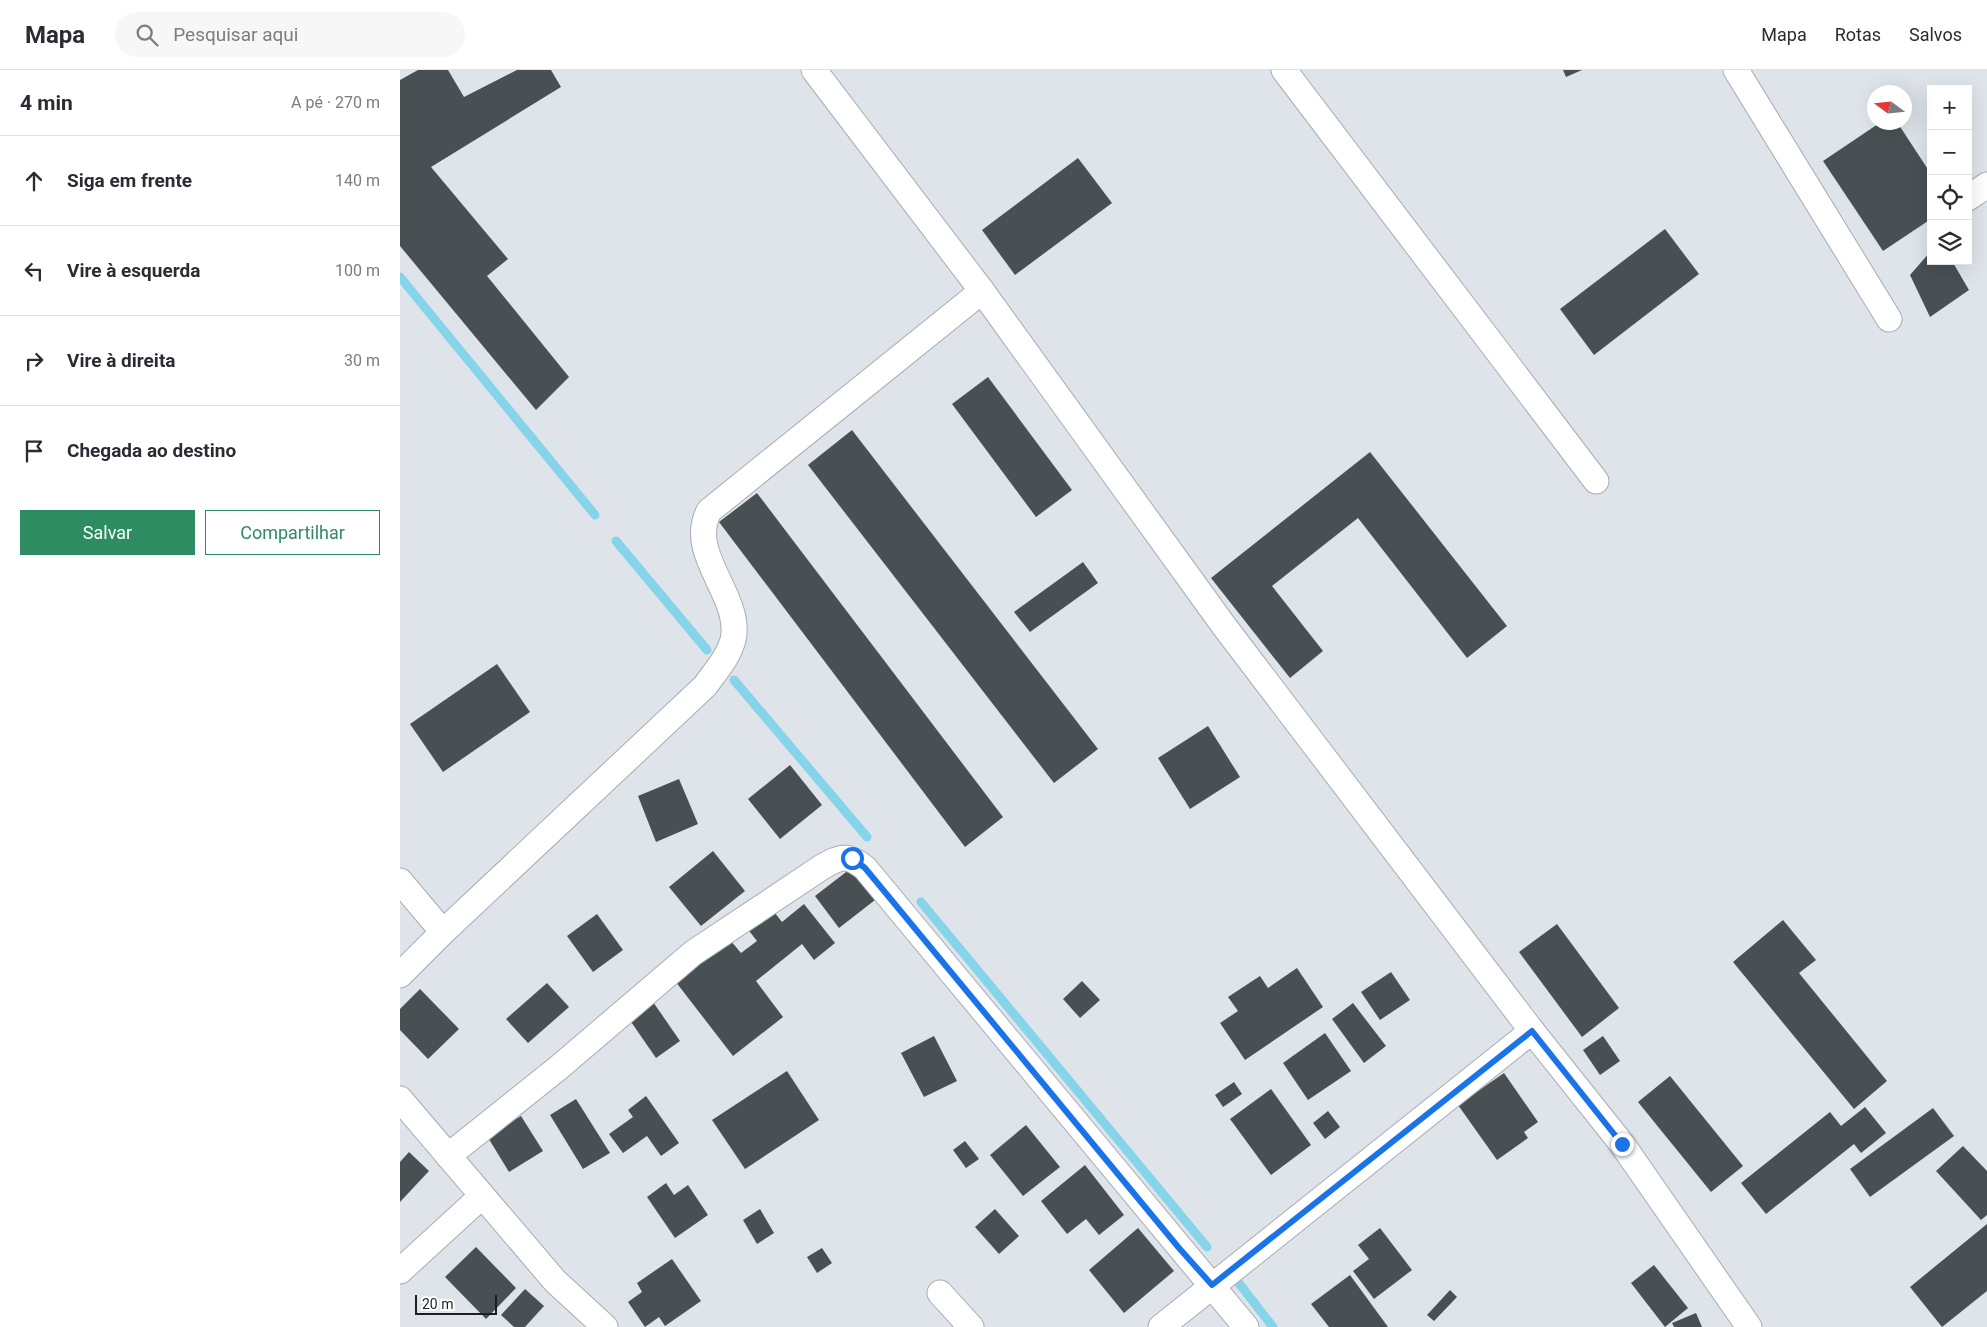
<!DOCTYPE html>
<html lang="pt">
<meta charset="utf-8">
<style>
:root{--surface:#fff;--page:#f7f7f7;--text:#2b2b33;--muted:#7c7c81;--line:#e1e1e2;--accent:#2e8c63}
body{margin:0;font-family:Roboto,sans-serif;background:var(--page);color:var(--text)}
.controls{position:absolute;right:15px;top:15px;display:grid;overflow:hidden;border-radius:0px;box-shadow:0 5px 20px #0002}
.controls button{width:45px;height:45px;display:grid;place-items:center;padding:0;border:0;border-bottom:1px solid var(--line);background:var(--surface);color:var(--text);font:25px sans-serif}
.compass{position:absolute;left:1467px;top:15px;width:45px;height:45px;border-radius:50%;background:var(--surface);box-shadow:0 5px 20px #0002;rotate:285deg}
.scale{position:absolute;left:15px;bottom:12px;width:82px;box-sizing:border-box;padding-left:5px;border:2px solid #1d1f21;border-top:0;font-size:14px;line-height:18px;white-space:nowrap;color:#1d1f21;-webkit-text-stroke:4px #fff;paint-order:stroke}
.stop{position:absolute;width:15px;height:15px;margin:-11px;border:4px solid #1a73e8;border-radius:50%;background:#fff}
.stop.end{background:#1a73e8;border-color:#fff;box-shadow:0 1px 5px #0008}
.list{margin:0;padding:0;list-style:none}
h2{display:flex;justify-content:space-between;align-items:center;height:65px;margin:0;padding:0 20px;font-size:21px}
h2 small{font-size:16px;font-weight:400;color:var(--muted)}
.list li{display:grid;grid-template-columns:32px 1fr auto;gap:15px;align-items:center;box-sizing:border-box;height:90px;padding:0 20px;border-top:1px solid var(--line)}
.list b{display:block;font-size:19px;white-space:nowrap}
.list em{font-size:16px;font-style:normal;color:var(--muted)}
.actions{display:flex;gap:10px;padding:15px 20px}
.actions a{flex:1;padding:11px 0;border:1px solid var(--accent);border-radius:0px;text-align:center;font-size:18px;color:var(--accent)}
.actions .main{background:var(--accent);color:#fff}
.icon{flex:none;width:28px;height:28px;fill:none;stroke:currentColor;stroke-width:2;stroke-linecap:round;stroke-linejoin:round}
.map{position:relative;flex:none;width:1587px;height:1257px;overflow:hidden}
header{display:flex;align-items:center;gap:30px;box-sizing:border-box;height:70px;padding:0 25px;background:var(--surface);border-bottom:1px solid var(--line)}
header strong{font-size:24px}
nav{display:flex;gap:28px;margin-inline-start:auto;font-size:18px}
.search{width:350px;height:45px;background:var(--page);display:flex;align-items:center;gap:12px;box-sizing:border-box;padding:0 18px;border-radius:28px;color:var(--muted);font-size:19px}
main{display:flex}
aside{flex:1;background:var(--surface)}
.map>svg:first-child{display:block}
.lines{fill:none;stroke-linecap:round;stroke-linejoin:round}
.stream{stroke:#85d4ea;stroke-width:9}
.building{fill:#495054}
.minor-casing{stroke:#a7acb3;stroke-width:27}
.minor{stroke:#fff;stroke-width:25}
.route{stroke:#1a73e8;stroke-width:6}
</style>
<header>
<strong>Mapa</strong>
<div class="search"><svg class="icon" aria-label="search" viewBox="0 0 24 24"><circle cx="10" cy="10" r="6"/><path d="M15 15l6 6"/></svg>Pesquisar aqui</div>
<nav><a>Mapa</a><a>Rotas</a><a>Salvos</a></nav>
</header>
<main>
<aside>
<h2>4 min<small>A pé · 270 m</small></h2>
<ul class="list">
<li><svg class="icon" aria-label="ahead" viewBox="0 0 24 24"><path d="M12 20V5M6 11l6-6 6 6"/></svg><div><b>Siga em frente</b></div><em>140 m</em></li>
<li><svg class="icon" aria-label="left" viewBox="0 0 24 24"><path d="M17 20v-9H6M10 6l-5 5 5 5"/></svg><div><b>Vire à esquerda</b></div><em>100 m</em></li>
<li><svg class="icon" aria-label="right" viewBox="0 0 24 24"><path d="M7 20v-9h11M14 6l5 5-5 5"/></svg><div><b>Vire à direita</b></div><em>30 m</em></li>
<li><svg class="icon" aria-label="arrive" viewBox="0 0 24 24"><path d="M6 21V4h12l-3 4 3 4H6"/></svg><div><b>Chegada ao destino</b></div></li>
</ul>
<div class="actions"><a class="main">Salvar</a><a>Compartilhar</a></div>
</aside>
<div class="map">
<svg width="1587" height="1257" viewBox="0 0 1587 1257">
<rect width="100%" height="100%" fill="#dfe4eb"/>
<g class="lines">
<g class="stream">
<path d="M0 207 195 445"/>
<path d="M216 471 307 580"/>
<path d="M334 610 467 767"/>
<path d="M521 832 807 1177"/>
<path d="M838 1212 873 1257"/>
</g>
</g>
<g class="building">
<path d="M18 0H48L64 27 117 0H151L161 17 31 97 108 189 87 206 169 307 136 340 0 176V10Z"/>
<path d="M1163 0H1182L1166 7Z"/>
<path d="M1481 52H1497L1531 104V149L1483 181 1423 91Z"/>
<path d="M678 88 712 133 615 205 582 160Z"/>
<path d="M1265 159 1299 204 1194 285 1160 239Z"/>
<path d="M1531 181V191H1552L1569 220 1530 247 1510 205Z"/>
<path d="M588 307 672 420 636 447 552 334Z"/>
<path d="M452 360 698 679 654 713 408 395Z"/>
<path d="M970 382 1107 556 1067 588 958 448 872 516 923 581 890 608 811 508Z"/>
<path d="M357 423 603 747 565 777 319 452Z"/>
<path d="M683 492 698 513 630 562 614 542Z"/>
<path d="M97 594 130 642 43 702 10 654Z"/>
<path d="M808 656 840 707 790 739 758 688Z"/>
<path d="M390 695 422 735 380 769 348 729Z"/>
<path d="M279 709 298 754 256 772 238 726Z"/>
<path d="M313 781 345 821 301 856 269 817Z"/>
<path d="M450 799 475 830 439 858 415 826Z"/>
<path d="M404 834 435 873 414 890 402 874 356 911 383 947 333 986 272 907 326 865 341 883 357 871 346 857 371 838 382 852Z"/>
<path d="M197 844 223 880 193 902 167 866Z"/>
<path d="M1383 850 1416 890 1399 903 1487 1011 1454 1039 1333 892Z"/>
<path d="M1157 854 1219 938 1182 967 1119 882Z"/>
<path d="M897 898 923 937 845 990 820 953 838 941 828 927 860 906 868 918Z"/>
<path d="M991 902 1010 930 980 950 961 922Z"/>
<path d="M682 911 700 930 680 948 663 929Z"/>
<path d="M147 913 169 937 128 973 106 949Z"/>
<path d="M20 919 59 959 28 989 0 960V939Z"/>
<path d="M251 929 280 971 256 988 227 946Z"/>
<path d="M953 933 986 976 964 993 932 949Z"/>
<path d="M925 963 951 1001 908 1030 883 993Z"/>
<path d="M534 966 557 1011 524 1027 501 983Z"/>
<path d="M1203 966 1220 991 1200 1005 1183 980Z"/>
<path d="M387 1001 419 1050 345 1099 312 1050Z"/>
<path d="M1104 1003 1138 1052 1124 1062 1128 1068 1097 1090 1058 1035Z"/>
<path d="M1270 1006 1343 1096 1311 1122 1238 1032Z"/>
<path d="M834 1012 842 1024 823 1037 815 1025Z"/>
<path d="M871 1019 911 1075 871 1105 830 1049Z"/>
<path d="M246 1026 279 1073 261 1086 247 1066 223 1083 209 1064 233 1047 228 1040Z"/>
<path d="M176 1029 210 1083 183 1099 150 1045Z"/>
<path d="M1465 1037 1486 1063 1461 1083 1454 1074 1366 1144 1341 1113 1430 1042 1441 1056Z"/>
<path d="M1533 1038 1554 1066 1470 1127 1450 1099Z"/>
<path d="M928 1041 940 1057 925 1069 913 1053Z"/>
<path d="M121 1046 143 1081 109 1102 87 1066Z"/>
<path d="M626 1055 660 1097 623 1126 590 1085Z"/>
<path d="M565 1071 579 1089 566 1098 553 1080Z"/>
<path d="M1563 1076 1587 1101V1145L1581 1150 1536 1101Z"/>
<path d="M9 1082 29 1101 0 1132V1092Z"/>
<path d="M685 1095 724 1145 699 1165 686 1149 667 1164 641 1131Z"/>
<path d="M266 1113 274 1125 288 1115 308 1145 275 1168 247 1127Z"/>
<path d="M360 1139 374 1163 357 1174 343 1150Z"/>
<path d="M595 1139 619 1166 599 1184 575 1157Z"/>
<path d="M1587 1154V1221L1542 1257 1510 1217Z"/>
<path d="M738 1158 774 1201 724 1243 689 1200Z"/>
<path d="M980 1158 1012 1200 974 1229 953 1201 969 1189 958 1175Z"/>
<path d="M76 1177 116 1218 86 1249 45 1207Z"/>
<path d="M422 1178 432 1193 417 1203 407 1187Z"/>
<path d="M272 1189 301 1231 265 1256 259 1247 245 1257 228 1232 242 1222 237 1213Z"/>
<path d="M1254 1195 1288 1238 1265 1257 1231 1213Z"/>
<path d="M950 1205 988 1257H929L911 1234Z"/>
<path d="M125 1219 144 1236 125 1257H114L101 1245Z"/>
<path d="M1050 1220 1057 1227 1034 1251 1027 1245Z"/>
<path d="M1296 1243 1302 1257H1274L1272 1253Z"/>
</g>
<g class="lines">
<g class="minor-casing">
<g id="minor">
<path d="M414 0 582 221 824 556 1132 961 1222 1074 1349 1257"/>
<path d="M884 0 1196 411"/>
<path d="M1336 0 1489 249"/>
<path d="M1568 128 1587 115"/>
<path d="M0 811 43 862"/>
<path d="M0 905 43 862 305 616C315 602 328 588 333 570 343 527 286 484 309 441L582 221"/>
<path d="M0 1029 155 1211 205 1257"/>
<path d="M48 1086 157 999 293 883 422 797C442 786 446 784 465 798L846 1257"/>
<path d="M0 1201 82 1126"/>
<path d="M540 1223 571 1257"/>
<path d="M761 1257 1132 961"/>
</g>
</g>
<use href="#minor" class="minor"/>
</g>
<g class="lines">
<path class="route" d="M452 788 465 798 779 1178 812 1215 1132 961 1222 1074"/>
</g>
</svg>
<div class="controls">
<button>+</button>
<button>−</button>
<button><svg class="icon" aria-label="locate" viewBox="0 0 24 24"><circle cx="12" cy="12" r="6"/><path d="M12 2v4M12 18v4M2 12h4M18 12h4"/></svg></button>
<button><svg class="icon" aria-label="layers" viewBox="0 0 24 24"><path d="M12 4l9 5-9 5-9-5zM3 14l9 5 9-5"/></svg></button>
</div>
<svg class="compass" viewBox="-18 -18 36 36"><path d="M0-13l5 13h-10z" fill="#e53935"/><path d="M0 13l5-13h-10z" fill="#7c7c81"/></svg>
<div class="scale">20 m</div>
<div class="stop" style="left:452px;top:788px"></div>
<div class="stop end" style="left:1222px;top:1074px"></div>
</div>
</main>
